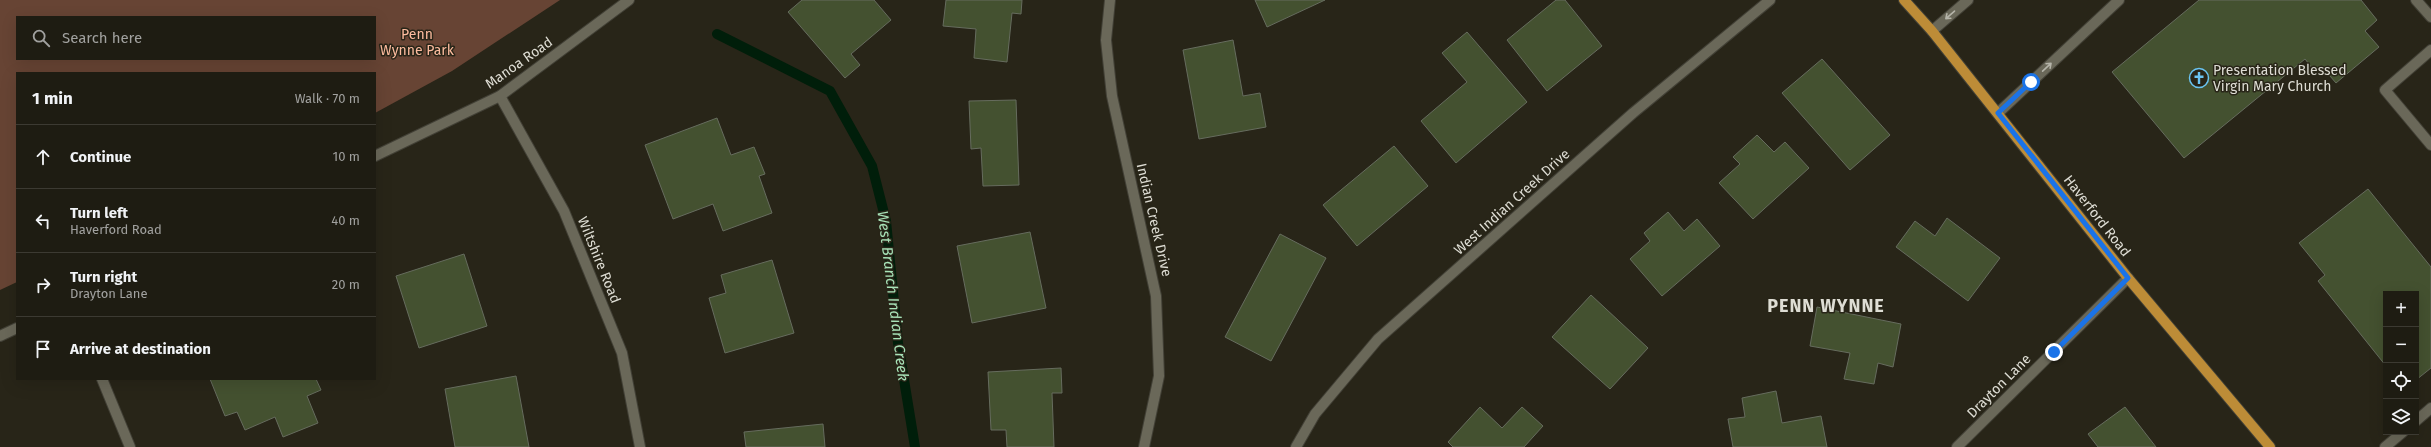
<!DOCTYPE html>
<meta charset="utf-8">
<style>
:root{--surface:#1e1c12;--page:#2b2920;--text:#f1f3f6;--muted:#a1a19f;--line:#3c3a32}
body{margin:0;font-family:"Fira Sans",sans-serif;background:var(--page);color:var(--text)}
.controls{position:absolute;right:12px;bottom:12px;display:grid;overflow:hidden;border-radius:0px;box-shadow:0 4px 16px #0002}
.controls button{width:36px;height:36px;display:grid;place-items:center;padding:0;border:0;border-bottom:1px solid var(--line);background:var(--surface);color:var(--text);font:20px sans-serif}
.stop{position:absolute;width:12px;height:12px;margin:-9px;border:3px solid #1a73e8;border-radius:50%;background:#fff}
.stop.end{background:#1a73e8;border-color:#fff;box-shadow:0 1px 4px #0008}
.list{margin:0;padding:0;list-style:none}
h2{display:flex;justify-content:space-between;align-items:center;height:52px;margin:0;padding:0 16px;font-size:17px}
h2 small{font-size:13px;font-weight:400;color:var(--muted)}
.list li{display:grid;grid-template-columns:26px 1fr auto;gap:12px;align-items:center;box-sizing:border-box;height:64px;padding:0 16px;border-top:1px solid var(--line)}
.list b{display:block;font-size:15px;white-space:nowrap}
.list p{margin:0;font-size:13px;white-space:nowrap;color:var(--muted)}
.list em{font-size:13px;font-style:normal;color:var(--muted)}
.icon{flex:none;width:22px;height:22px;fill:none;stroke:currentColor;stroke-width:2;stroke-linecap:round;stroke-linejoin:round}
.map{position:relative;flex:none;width:2431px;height:447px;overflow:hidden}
.search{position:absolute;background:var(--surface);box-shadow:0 4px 16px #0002;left:16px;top:16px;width:360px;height:44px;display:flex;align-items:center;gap:10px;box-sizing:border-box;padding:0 14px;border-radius:0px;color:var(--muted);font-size:15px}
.panel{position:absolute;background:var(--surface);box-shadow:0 4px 16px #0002;left:16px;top:72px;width:360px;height:308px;border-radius:0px}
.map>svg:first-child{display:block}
.park{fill:#674434;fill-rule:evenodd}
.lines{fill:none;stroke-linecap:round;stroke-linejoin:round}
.stream{stroke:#001e0a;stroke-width:10}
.building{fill:#445130;stroke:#666c5e}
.lane-casing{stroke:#424036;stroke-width:12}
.street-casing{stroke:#424036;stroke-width:12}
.primary-casing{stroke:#424036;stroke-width:12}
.lane{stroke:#6a6859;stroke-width:10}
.street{stroke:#6a6859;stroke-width:10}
.primary{stroke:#bd8c37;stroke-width:10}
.oneway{stroke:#b5b4a9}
.route{stroke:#1a73e8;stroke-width:5}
.labels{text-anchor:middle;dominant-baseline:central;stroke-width:3;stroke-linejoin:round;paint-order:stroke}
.park-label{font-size:14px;fill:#fdbc9f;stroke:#282518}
.street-label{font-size:14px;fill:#deddd4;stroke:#282518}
.poi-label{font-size:14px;fill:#deddd4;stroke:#282518;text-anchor:start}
.water-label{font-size:15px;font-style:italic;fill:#a8e3b8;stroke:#282518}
.district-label{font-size:18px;font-weight:bold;letter-spacing:1px;fill:#deddd4;stroke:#282518}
</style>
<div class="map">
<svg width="2431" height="447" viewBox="0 0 2431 447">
<rect width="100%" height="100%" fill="#282518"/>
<path class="park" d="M0 0H560L452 71 375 113V73H17V282L0 290ZM17 17H375V59H17Z"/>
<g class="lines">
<path class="stream" d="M717 34 830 91 872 166 886 221 898 343 915 447"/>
</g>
<g class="building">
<path d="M802 0H874L891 20 851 54 860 65 845 78 788 12Z"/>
<path d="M946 0H1022L1021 14 1012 13 1007 62 974 58 976 29 943 26Z"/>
<path d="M1255 0H1325L1267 27Z"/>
<path d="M1556 0H1565L1602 46 1547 91 1507 40Z"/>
<path d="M2199 0H2361L2377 20 2365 31 2379 47 2336 83 2323 68 2316 73 2305 59 2184 158 2112 72Z"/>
<path d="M1467 32 1527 102 1456 163 1421 121 1467 82 1442 53Z"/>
<path d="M1233 40 1243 96 1260 93 1266 127 1199 139 1183 50Z"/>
<path d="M1822 59 1890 135 1850 170 1782 93Z"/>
<path d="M1016 100 1019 185 983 186 981 148 971 149 969 101Z"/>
<path d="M717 118 731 155 754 147 765 174 759 176 772 213 723 231 713 204 673 219 645 145Z"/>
<path d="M1757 135 1774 152 1785 142 1809 168 1753 219 1719 183 1740 164 1733 157Z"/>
<path d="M1394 146 1428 186 1357 246 1323 205Z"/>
<path d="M2368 189 2431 267V368L2416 380V294H2386V366L2318 281 2325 275 2299 243Z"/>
<path d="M1668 212 1684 231 1697 219 1720 246 1662 296 1630 259 1650 241 1644 233Z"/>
<path d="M1947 218 2000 258 1968 301 1896 247 1915 221 1935 236Z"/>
<path d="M1030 232 1046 308 972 323 957 246Z"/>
<path d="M1280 234 1326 258 1271 361 1225 337Z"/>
<path d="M464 254 487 326 419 348 396 276Z"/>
<path d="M772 260 794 333 725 353 709 298 726 293 721 275Z"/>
<path d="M1591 295 1648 348 1610 389 1552 337Z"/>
<path d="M1817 307 1901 324 1893 367 1878 363 1874 384 1844 379 1850 353 1810 346Z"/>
<path d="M1061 368 1062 393H1052L1054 447H1007L1006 430H991L988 372Z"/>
<path d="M516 376 529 447H455L445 389Z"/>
<path d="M210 379H316L321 390 307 396 318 423 283 437 275 417 245 430 237 412 225 416Z"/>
<path d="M1776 391 1782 423 1821 416 1827 447H1733L1728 419 1745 417 1742 398Z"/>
<path d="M1480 407 1502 428 1522 407 1543 426 1524 447H1453L1448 442Z"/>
<path d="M2125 407 2156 447H2098L2088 434Z"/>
<path d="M823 424 825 447H746L744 432Z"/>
</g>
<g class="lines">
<g class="lane-casing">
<g id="lane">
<path d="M2416 0 2431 17"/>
<path d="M1932 31 1968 0"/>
<path d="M2431 50 2385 90 2431 145"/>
<path d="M1998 113 2119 0"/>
<path d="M2416 421 2431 408"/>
<path d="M2385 447 2403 432"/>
</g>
</g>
<g class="street-casing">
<g id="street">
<path d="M1110 0 1106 40 1112 96 1156 296 1159 376 1144 447"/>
<path d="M500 96 564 211 622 353 640 447"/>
<path d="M375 156 500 96 629 0"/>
<path d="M0 336 17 328"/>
<path d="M102 379 130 447"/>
<path d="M1296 447 1315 414 1378 339 1633 113 1770 0"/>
<path d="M1957 447 2128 278"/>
</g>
</g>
<g class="primary-casing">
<path id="primary" d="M1904 0 1932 31 2128 278 2270 447"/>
</g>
<use href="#lane" class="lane"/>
<use href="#street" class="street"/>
<use href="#primary" class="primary"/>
</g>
<defs><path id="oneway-shaft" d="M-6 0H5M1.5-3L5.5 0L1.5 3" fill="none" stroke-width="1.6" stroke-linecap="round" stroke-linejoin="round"/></defs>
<g class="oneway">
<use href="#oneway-shaft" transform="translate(1950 15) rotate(139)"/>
<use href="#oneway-shaft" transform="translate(2047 67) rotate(-43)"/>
</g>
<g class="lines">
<path class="route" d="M2031 82 1998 113 2128 278 2054 352"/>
</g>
<defs>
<g id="church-ring" transform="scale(1)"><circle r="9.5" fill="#282518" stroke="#6ac3f1" stroke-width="1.5"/><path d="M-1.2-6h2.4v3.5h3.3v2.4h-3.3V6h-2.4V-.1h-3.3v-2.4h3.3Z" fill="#6ac3f1"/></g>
</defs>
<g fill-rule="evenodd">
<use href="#church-ring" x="2199" y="78"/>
</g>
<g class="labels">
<g class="park-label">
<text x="417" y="34">Penn<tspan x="417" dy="16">Wynne Park</tspan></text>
</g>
<g class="street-label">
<text transform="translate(519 63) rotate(-35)">Manoa Road</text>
<text transform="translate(1512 202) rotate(-42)">West Indian Creek Drive</text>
<text transform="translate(2097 216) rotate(52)">Haverford Road</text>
<text transform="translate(1154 220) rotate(77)">Indian Creek Drive</text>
<text transform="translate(599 260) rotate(68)">Wiltshire Road</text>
<text transform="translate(1999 386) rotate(-45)">Drayton Lane</text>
</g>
<g class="poi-label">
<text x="2213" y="70">Presentation Blessed<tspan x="2213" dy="16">Virgin Mary Church</tspan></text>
</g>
<g class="water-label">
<text transform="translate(893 296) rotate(83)">West Branch Indian Creek</text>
</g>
<g class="district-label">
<text x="1826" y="306">PENN WYNNE</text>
</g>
</g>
</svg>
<div class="controls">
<button>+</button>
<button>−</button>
<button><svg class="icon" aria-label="locate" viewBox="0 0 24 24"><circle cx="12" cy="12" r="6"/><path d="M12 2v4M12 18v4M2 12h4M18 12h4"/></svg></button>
<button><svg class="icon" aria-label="layers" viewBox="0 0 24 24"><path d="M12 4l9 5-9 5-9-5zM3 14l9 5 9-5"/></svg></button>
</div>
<div class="stop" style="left:2031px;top:82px"></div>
<div class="stop end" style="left:2054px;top:352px"></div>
<div class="search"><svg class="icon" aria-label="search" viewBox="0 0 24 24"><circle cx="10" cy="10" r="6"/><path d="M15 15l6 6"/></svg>Search here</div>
<section class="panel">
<h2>1 min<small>Walk · 70 m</small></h2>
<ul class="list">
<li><svg class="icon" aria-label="ahead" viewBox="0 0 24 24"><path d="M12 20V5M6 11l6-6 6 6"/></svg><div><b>Continue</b></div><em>10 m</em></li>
<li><svg class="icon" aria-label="left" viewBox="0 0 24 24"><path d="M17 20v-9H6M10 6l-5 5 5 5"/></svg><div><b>Turn left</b><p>Haverford Road</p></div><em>40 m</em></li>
<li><svg class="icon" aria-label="right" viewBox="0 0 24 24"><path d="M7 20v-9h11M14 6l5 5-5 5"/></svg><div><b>Turn right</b><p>Drayton Lane</p></div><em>20 m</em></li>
<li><svg class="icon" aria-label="arrive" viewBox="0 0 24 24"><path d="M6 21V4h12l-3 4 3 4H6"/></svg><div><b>Arrive at destination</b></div></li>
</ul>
</section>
</div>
